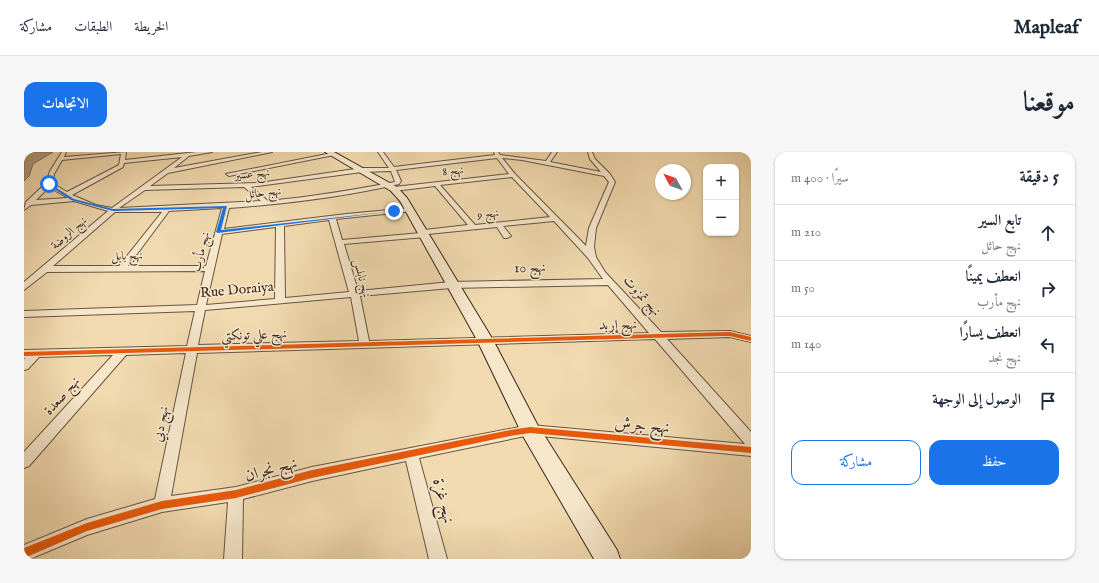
<!DOCTYPE html>
<html lang="ar">
<meta charset="utf-8">
<style>
:root{--surface:#fff;--page:#f6f6f7;--text:#1f2937;--muted:#747a83;--line:#e0e1e3;--accent:#1a73e8}
body{margin:0;font-family:"IM FELL English",Amiri,serif;background:var(--page);color:var(--text);direction:rtl}
.controls{position:absolute;right:12px;top:12px;display:grid;overflow:hidden;border-radius:8px;box-shadow:0 1px 3px #0004}
.controls button{width:36px;height:36px;display:grid;place-items:center;padding:0;border:0;border-bottom:1px solid var(--line);background:var(--surface);color:var(--text);font:20px sans-serif}
.compass{position:absolute;left:631px;top:12px;width:36px;height:36px;border-radius:50%;background:var(--surface);box-shadow:0 1px 3px #0004;rotate:311deg}
.stop{position:absolute;width:12px;height:12px;margin:-9px;border:3px solid #1a73e8;border-radius:50%;background:#fff}
.stop.end{background:#1a73e8;border-color:#fff;box-shadow:0 1px 4px #0008}
.list{margin:0;padding:0;list-style:none}
h2{display:flex;justify-content:space-between;align-items:center;height:52px;margin:0;padding:0 16px;font-size:17px}
h2 small{font-size:13px;font-weight:400;color:var(--muted)}
.list li{display:grid;grid-template-columns:26px 1fr auto;gap:12px;align-items:center;box-sizing:border-box;height:56px;padding:0 16px;border-top:1px solid var(--line)}
.list b{display:block;font-size:15px;white-space:nowrap}
.list p{margin:0;font-size:13px;white-space:nowrap;color:var(--muted)}
.list em{font-size:13px;font-style:normal;color:var(--muted)}
.actions{display:flex;gap:8px;padding:12px 16px}
.actions a{flex:1;padding:9px 0;border:1px solid var(--accent);border-radius:12px;text-align:center;font-size:14px;color:var(--accent)}
.actions .main{background:var(--accent);color:#fff}
.icon{flex:none;width:22px;height:22px;fill:none;stroke:currentColor;stroke-width:2;stroke-linecap:round;stroke-linejoin:round}
.map{position:relative;flex:none;width:727px;height:407px;overflow:hidden;direction:ltr;border-radius:12px}
header{display:flex;align-items:center;gap:24px;box-sizing:border-box;height:56px;padding:0 20px;background:var(--surface);border-bottom:1px solid var(--line)}
header strong{font-size:19px}
nav{display:flex;gap:22px;margin-inline-start:auto;font-size:14px}
.intro{display:flex;align-items:center;justify-content:space-between;box-sizing:border-box;height:96px;padding:0 24px}
h1{margin:0;font-size:28px}
.button{padding:10px 18px;border-radius:12px;background:var(--accent);color:#fff;font-size:14px;font-weight:700}
main{display:flex;gap:24px;padding:0 24px}
aside{flex:1;background:var(--surface);border-radius:12px;box-shadow:0 1px 3px #0004}
.map>svg:first-child{display:block}
.water{fill:#b39d7e;stroke:#836e58}
.lines{fill:none;stroke-linecap:round;stroke-linejoin:round}
.minor-casing{stroke:#685443;stroke-width:2}
.secondary-casing{stroke:#3b271f;stroke-width:2}
.minor{fill:#f6e7cb;fill-rule:evenodd}
.secondary{fill:#f6e7cb;fill-rule:evenodd}
.cycleway-casing{stroke:#f6e7cb;stroke-width:2}
.cycleway{fill:#e8590c;fill-rule:evenodd}
.route{fill:#1a73e8}
.labels{text-anchor:middle;dominant-baseline:central;stroke-width:3;stroke-linejoin:round;paint-order:stroke}
.far-street-label{font-size:12px;fill:#3b271f;stroke:#f6e7cb}
.street-label{font-size:14px;fill:#3b271f;stroke:#f6e7cb}
.near-street-label{font-size:17px;fill:#3b271f;stroke:#f6e7cb}
</style>
<header>
<strong>Mapleaf</strong>
<nav><a>الخريطة</a><a>الطبقات</a><a>مشاركة</a></nav>
</header>
<div class="intro"><h1>موقعنا</h1><a class="button">الاتجاهات</a></div>
<main>
<aside>
<h2>5 دقيقة<small>سيرًا · 400 m</small></h2>
<ul class="list">
<li><svg class="icon" aria-label="ahead" viewBox="0 0 24 24"><path d="M12 20V5M6 11l6-6 6 6"/></svg><div><b>تابع السير</b><p>نهج حائل</p></div><em>210 m</em></li>
<li><svg class="icon" aria-label="right" viewBox="0 0 24 24"><path d="M7 20v-9h11M14 6l5 5-5 5"/></svg><div><b>انعطف يمينًا</b><p>نهج مأرب</p></div><em>50 m</em></li>
<li><svg class="icon" aria-label="left" viewBox="0 0 24 24"><path d="M17 20v-9H6M10 6l-5 5 5 5"/></svg><div><b>انعطف يسارًا</b><p>نهج نجد</p></div><em>140 m</em></li>
<li><svg class="icon" aria-label="arrive" viewBox="0 0 24 24"><path d="M6 21V4h12l-3 4 3 4H6"/></svg><div><b>الوصول إلى الوجهة</b></div></li>
</ul>
<div class="actions"><a class="main">حفظ</a><a>مشاركة</a></div>
</aside>
<div class="map">
<svg width="727" height="407" viewBox="0 0 727 407">
<rect width="100%" height="100%" fill="#f1daaf"/>
<filter id="stains"><feTurbulence type="fractalNoise" baseFrequency=".005" numOctaves="4"/><feColorMatrix values="0 0 0 0 .2 0 0 0 0 .09 0 0 0 0 .02 0 0 0 .5 -.17"/></filter>
<radialGradient id="worn" r=".72"><stop offset=".6" stop-color="#630" stop-opacity="0"/><stop offset="1" stop-color="#630" stop-opacity=".3"/></radialGradient>
<path class="water" d="M0 0H29L9 12 5 24 0 29Z"/>
<g class="lines">
<g class="minor-casing">
<g id="minor">
<path d="M38 0H42L40 5 102 0 101 8 173 0H188L165 4 150 16 238 0H248L144 21 126 34 235 31 338 16H365L354 0H359L370 15 471 3 470 0H474L476 3 522 9 528 0H533L526 10 577 20 566 7 564 0H568L571 7 586 22 591 30 572 76 570 95 572 105 581 120 637 180 706 179 727 184V190L706 185 643 187 727 280V304L506 283 395 306 423 407H405L382 309 288 329 219 347 218 407H200L204 350 138 360 63 383 6 407H0V393L63 367 131 347 162 201 102 203 5 314 0 316V300L89 203 15 205 4 217 0 218V207L2 206H0V198L163 194 171 159 0 165V159L173 153 181 119 23 120 0 138V130L84 59 50 49 7 53 0 58 2 50 22 31 26 19ZM97 2 95 13 43 40 28 31 30 22 38 8ZM158 5 88 56 72 53 48 43 99 15 100 11ZM473 6 485 22 370 35 367 37 370 39 411 34 444 73 400 78H397V81L318 88 312 67 389 59V57L387 56 322 62 200 77 205 56C261 52 319 45 375 32L377 29 372 18ZM478 6 498 8 580 24 585 30 565 76 562 94 491 22ZM367 19 371 30C329 38 287 45 244 49L227 35 338 20ZM488 25 526 65 451 73 416 33ZM25 35 44 46 12 48ZM220 35 237 49 95 56 121 38ZM198 56 182 114H104L145 59ZM91 60H138L95 114H29ZM305 68 325 140 261 146 260 74ZM530 69 564 106 579 127 427 130 334 139 320 92 401 85H404V82L473 75 480 86H483L487 84 479 74ZM252 75 251 147 182 153 198 82ZM584 133 625 181 345 189 336 144 427 136ZM327 145 335 189 174 193 181 158ZM631 187 721 292 506 273 288 315 212 335 147 344 173 201Z"/>
<path d="M308 1 310 3 205 24 202 22Z"/>
</g>
</g>
<g class="secondary-casing">
<path id="secondary" d="M301 0H310L373 35 383 46 469 188 513 272 593 398 596 407H570L499 284 453 188 376 49 367 39Z"/>
</g>
<use href="#minor" class="minor"/>
<use href="#secondary" class="secondary"/>
<g class="cycleway-casing">
<g id="cycleway">
<path d="M706 180 727 185V189L706 184H695L0 204V200Z"/>
<path d="M506 275 727 295V301L506 281 486 284 288 326 212 346 138 357 63 379 0 406V396L63 371 138 349 212 338 288 318 486 278Z"/>
</g>
</g>
<use href="#cycleway" class="cycleway"/>
</g>
<path class="route" d="M23 32H26L50 47 89 57 203 54 197 78 371 59 194 81 192 80 199 56 89 59 47 48Z"/>
<g class="labels">
<g class="far-street-label">
<text transform="translate(429 19) rotate(-6)">نهج 8</text>
<text transform="translate(228 22) rotate(-5)">نهج عسير</text>
<text transform="translate(239 41) rotate(-6)">نهج حائل</text>
<text transform="translate(464 62) rotate(-6)">نهج 9</text>
<text transform="translate(45 81) rotate(-41)">نهج الروضة</text>
<text transform="translate(177 100) rotate(-76)">نهج مأرب</text>
<text transform="translate(103 104) rotate(-1)">نهج بابل</text>
<text transform="translate(338 126) rotate(76)">نهج نابلس</text>
</g>
<g class="street-label">
<text transform="translate(506 116) rotate(-1)">نهج 10</text>
<text transform="translate(213 138) rotate(-5)">Rue Doraiya</text>
<text transform="translate(618 144) rotate(48)">نهج تمزوت</text>
<text transform="translate(594 173) rotate(-1)">نهج إربد</text>
<text transform="translate(230 183) rotate(-2)">نهج علي تونكتي</text>
<text transform="translate(38 244) rotate(-48)">نهج صعدة</text>
<text transform="translate(137 272) rotate(-79)">نهج دبي</text>
</g>
<g class="near-street-label">
<text transform="translate(618 274) rotate(5)">نهج جرش</text>
<text transform="translate(247 318) rotate(-15)">نهج نجران</text>
<text transform="translate(419 349) rotate(76)">نهج غزة</text>
</g>
</g>
<rect width="100%" height="100%" filter="url(#stains)"/>
<rect width="100%" height="100%" fill="url(#worn)"/>
</svg>
<div class="controls">
<button>+</button>
<button>−</button>
</div>
<svg class="compass" viewBox="-18 -18 36 36"><path d="M0-13l5 13h-10z" fill="#e53935"/><path d="M0 13l5-13h-10z" fill="#747a83"/></svg>
<div class="stop" style="left:25px;top:32px"></div>
<div class="stop end" style="left:370px;top:59px"></div>
</div>
</main>
